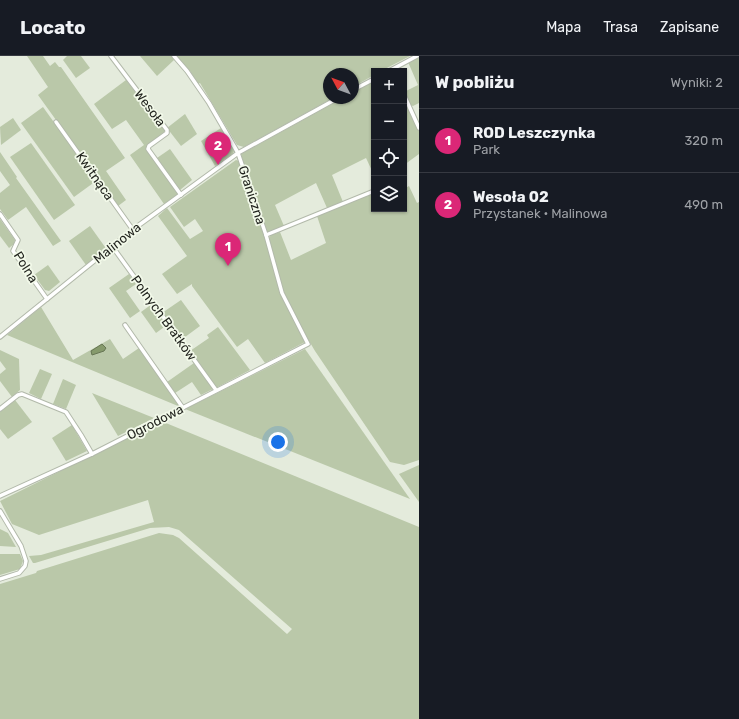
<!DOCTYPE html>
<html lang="pl">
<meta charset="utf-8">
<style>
:root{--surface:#171b24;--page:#20242c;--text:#f1f3f6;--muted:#9ea1a6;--line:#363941;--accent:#db2777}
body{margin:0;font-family:Rubik,sans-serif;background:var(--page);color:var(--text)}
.controls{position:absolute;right:12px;top:12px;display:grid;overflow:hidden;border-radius:0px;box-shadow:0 1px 3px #0004}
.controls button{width:36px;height:36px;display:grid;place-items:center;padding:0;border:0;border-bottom:1px solid var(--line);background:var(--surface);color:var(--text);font:20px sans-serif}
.compass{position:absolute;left:323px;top:12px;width:36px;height:36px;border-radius:50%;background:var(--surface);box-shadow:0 1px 3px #0004;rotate:311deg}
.you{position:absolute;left:278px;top:386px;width:14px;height:14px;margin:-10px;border:3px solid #fff;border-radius:50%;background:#1a73e8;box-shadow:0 0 0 6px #1a73e833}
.badge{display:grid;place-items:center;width:26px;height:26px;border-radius:50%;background:var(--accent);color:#fff;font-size:13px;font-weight:700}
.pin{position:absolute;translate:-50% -33px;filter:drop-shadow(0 1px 2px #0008)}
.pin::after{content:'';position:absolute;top:21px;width:14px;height:12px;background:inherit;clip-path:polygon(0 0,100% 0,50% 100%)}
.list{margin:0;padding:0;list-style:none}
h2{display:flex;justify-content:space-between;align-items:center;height:52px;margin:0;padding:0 16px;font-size:17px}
h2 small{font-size:13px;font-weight:400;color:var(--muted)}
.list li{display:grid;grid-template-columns:26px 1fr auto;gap:12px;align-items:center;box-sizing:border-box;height:64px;padding:0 16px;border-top:1px solid var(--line)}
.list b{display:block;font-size:15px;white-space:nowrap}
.list p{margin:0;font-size:13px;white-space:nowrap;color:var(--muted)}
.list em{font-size:13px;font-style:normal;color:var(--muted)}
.icon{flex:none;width:22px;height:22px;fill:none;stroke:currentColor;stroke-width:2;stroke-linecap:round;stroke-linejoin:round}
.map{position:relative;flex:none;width:419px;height:663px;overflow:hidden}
header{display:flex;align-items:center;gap:24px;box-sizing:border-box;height:56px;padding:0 20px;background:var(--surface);border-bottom:1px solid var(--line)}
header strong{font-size:19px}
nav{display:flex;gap:22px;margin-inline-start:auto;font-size:14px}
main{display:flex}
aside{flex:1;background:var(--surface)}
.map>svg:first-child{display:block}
.green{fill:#bac8a9}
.water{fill:#869a6c;stroke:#677654}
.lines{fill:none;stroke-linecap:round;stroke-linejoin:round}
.minor-casing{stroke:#b2b9aa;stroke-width:5.5}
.minor{stroke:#fff;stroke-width:3.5}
.labels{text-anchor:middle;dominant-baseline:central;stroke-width:3.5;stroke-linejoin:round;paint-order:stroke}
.street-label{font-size:13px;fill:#1f211c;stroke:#f2f9e9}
</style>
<header>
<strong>Locato</strong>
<nav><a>Mapa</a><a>Trasa</a><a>Zapisane</a></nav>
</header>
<main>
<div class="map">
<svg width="419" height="663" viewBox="0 0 419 663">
<rect width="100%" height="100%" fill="#e4ebdc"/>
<g class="green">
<path d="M27 0H43L50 10 55 6 59 11H61L125 102 106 115 126 144 118 150 38 39 48 31Z"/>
<path d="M67 0H81L90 12 76 22 63 4Z"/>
<path d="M140 0H172L174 4 157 20Z"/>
<path d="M176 0H410L381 15H374V19L353 31V18H329V42H333L244 91 237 89 200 27 198 28 190 15Z"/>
<path d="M419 0V47L413 50 410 49 404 36 418 29 408 6Z"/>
<path d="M126 24 165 75 146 91 178 138 164 148 130 99 144 89 126 64 112 73 94 48Z"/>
<path d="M374 25V119L366 102 332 119 343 146 327 152 316 127 275 149 284 170 269 177 267 176 250 131 241 98 343 42H353V36Z"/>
<path d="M404 42 419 75V98L404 109Z"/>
<path d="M43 51 96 125 74 141 21 67Z"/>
<path d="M185 58 197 78 181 90 167 72Z"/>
<path d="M13 62 21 74 1 89 0 71Z"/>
<path d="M221 72 234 95 233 98 215 110 201 85Z"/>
<path d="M31 87 75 149 54 164 10 101Z"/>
<path d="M170 93 192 124 180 134 157 102Z"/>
<path d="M0 96 17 121 16 122 61 185 53 190 26 151 8 164 0 153V137L10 129 0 115Z"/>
<path d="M236 104 239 105 260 166 282 240 305 286 265 307 248 283 237 291 192 230V228L177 238 162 218 187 200 158 160 167 152 190 183 203 175 195 163 184 171 170 151Z"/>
<path d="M409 130 417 147 419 146V404L404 409 390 406 315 295 295 261 284 238 269 182 271 179 280 176 291 204 326 187 317 160 374 136V153H404V133Z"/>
<path d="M0 163 15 184 14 188 9 192 0 180Z"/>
<path d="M90 170 105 191V194L86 209 69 185Z"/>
<path d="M48 209 60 226 49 235 45 234 34 219Z"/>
<path d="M129 218 136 228 126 235 140 255 130 262 109 232Z"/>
<path d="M181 244 200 270 181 284 162 257Z"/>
<path d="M152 248 167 269 156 277 141 256Z"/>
<path d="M41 251 73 304 110 283 123 303 139 292 180 349 178 350 7 279Z"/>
<path d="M218 271 250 314 216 332 190 295 209 282 207 279Z"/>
<path d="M305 293 410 443 185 353Z"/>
<path d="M0 294 19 303 20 334 12 341 0 325V318L6 313 0 305Z"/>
<path d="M194 307 213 333 201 339 192 326 175 337 167 326Z"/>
<path d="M40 313 52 318 41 343 29 337Z"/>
<path d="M63 323 76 329 66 353 53 348Z"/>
<path d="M92 337 154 362 118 380Z"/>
<path d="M15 344 32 366 8 383 0 373V356Z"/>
<path d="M161 365 419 471V663H0V528L36 517 37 515 159 477 173 479 179 482 287 578 292 573 179 474 169 471 150 472 35 507H33L29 500 41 499 154 466 148 444 39 479 12 468 0 445Z"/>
<path d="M72 369 87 395 66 405 52 382Z"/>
<path d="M419 409V446L399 418Z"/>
<path d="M0 473 8 477 16 491 0 490Z"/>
<path d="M0 498H20L23 505 20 513 0 519Z"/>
</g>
<path class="water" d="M102 288 106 292 104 295 92 299 91 295Z"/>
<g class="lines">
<g class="minor-casing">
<g id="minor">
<path d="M111 0 167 74V77L149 90 148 93 181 139"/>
<path d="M389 15 417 0"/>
<path d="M353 34 374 23"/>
<path d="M404 39 419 72"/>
<path d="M56 66 133 174"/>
<path d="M0 158 18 184 13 195 47 243"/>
<path d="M266 179 374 135"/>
<path d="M112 190 216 334"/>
<path d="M125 269 183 352"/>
<path d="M0 281 135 172 238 97 338 42"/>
<path d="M0 353 18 339 22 338 66 356 81 379 92 398"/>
<path d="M0 440 92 398 308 288 282 237 266 179 238 97 209 47 187 15 174 0"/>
<path d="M0 455 21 490 26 505 25 510 19 517 0 523"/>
</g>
</g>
<use href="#minor" class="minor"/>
</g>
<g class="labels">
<g class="street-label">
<text transform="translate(150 52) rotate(53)">Wesoła</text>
<text transform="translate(95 120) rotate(55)">Kwitnąca</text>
<text transform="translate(252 139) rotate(72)">Graniczna</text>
<text transform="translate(117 187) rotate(-39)">Malinowa</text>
<text transform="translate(26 211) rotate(58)">Polna</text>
<text transform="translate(164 262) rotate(54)">Polnych Bratków</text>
<text transform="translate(155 366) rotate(-27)">Ogrodowa</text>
</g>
</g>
</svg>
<div class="controls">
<button>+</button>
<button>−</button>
<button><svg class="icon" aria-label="locate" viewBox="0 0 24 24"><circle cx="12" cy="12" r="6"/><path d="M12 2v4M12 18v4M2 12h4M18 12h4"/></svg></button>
<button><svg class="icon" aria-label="layers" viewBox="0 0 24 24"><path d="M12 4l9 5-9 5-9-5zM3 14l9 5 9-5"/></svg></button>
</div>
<svg class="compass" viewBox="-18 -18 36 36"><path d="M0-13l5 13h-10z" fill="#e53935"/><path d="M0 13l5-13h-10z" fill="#9ea1a6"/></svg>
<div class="you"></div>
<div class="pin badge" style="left:228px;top:210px">1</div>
<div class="pin badge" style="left:218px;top:109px">2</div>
</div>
<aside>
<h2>W pobliżu<small>Wyniki: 2</small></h2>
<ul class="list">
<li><span class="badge">1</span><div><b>ROD Leszczynka</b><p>Park</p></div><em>320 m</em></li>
<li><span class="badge">2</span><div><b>Wesoła 02</b><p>Przystanek · Malinowa</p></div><em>490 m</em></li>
</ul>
</aside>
</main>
